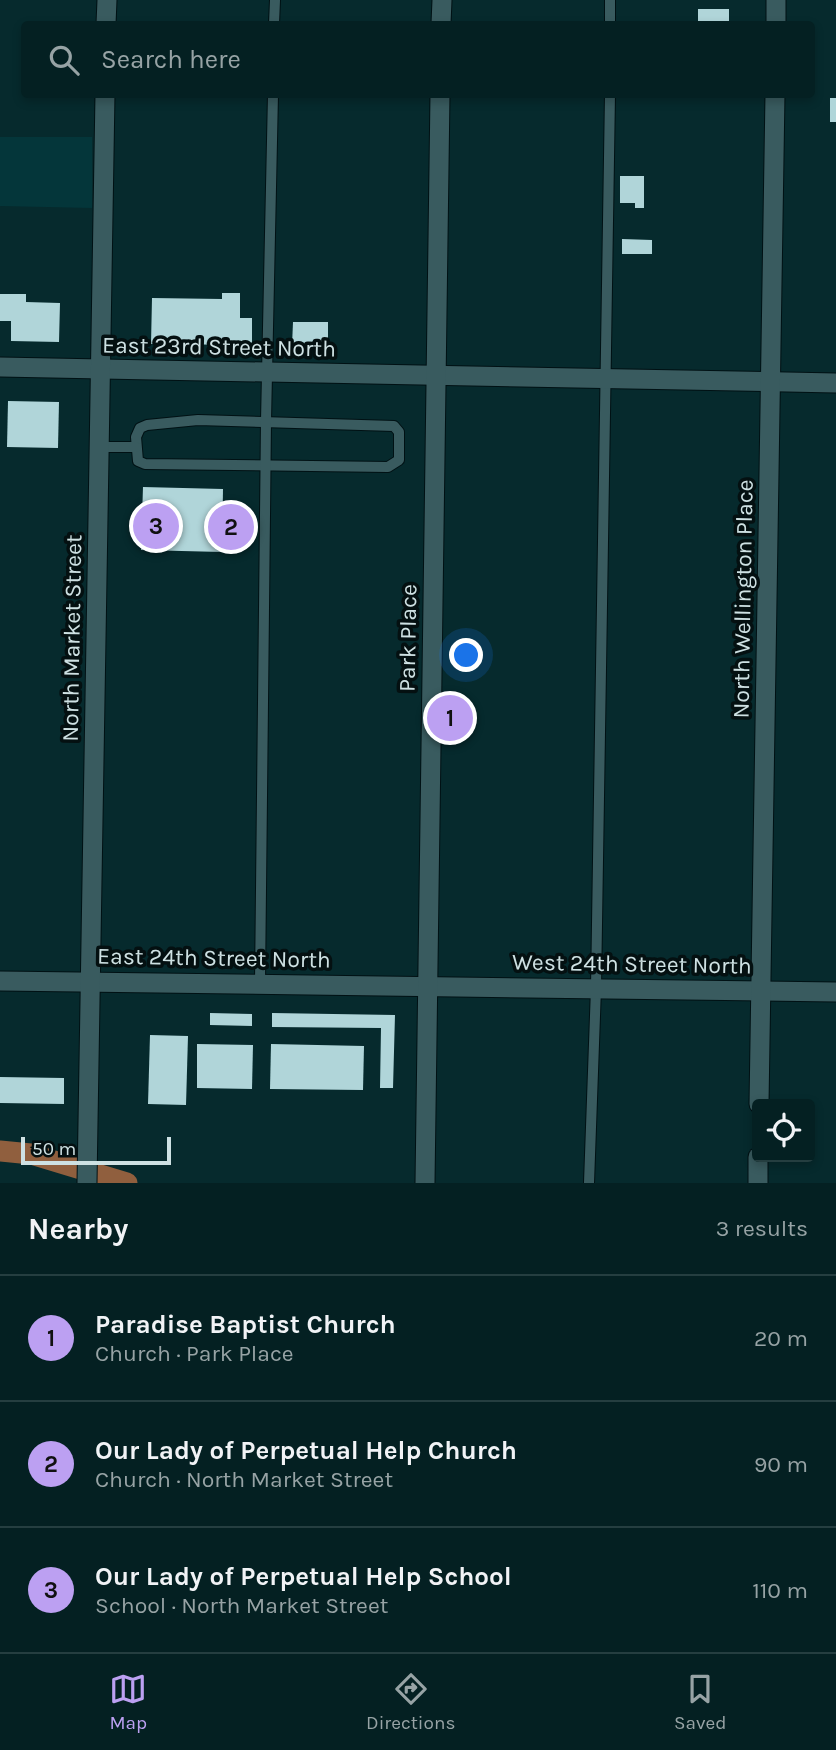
<!DOCTYPE html>
<meta charset="utf-8">
<style>
:root{--surface:#042022;--page:#122d2f;--text:#f1f3f6;--muted:#97a3a5;--line:#253e40;--accent:#bca0f2}
body{margin:0;font-family:Karla,sans-serif;background:var(--page);color:var(--text)}
.controls{position:absolute;right:21px;bottom:21px;display:grid;overflow:hidden;border-radius:7px;box-shadow:0 4px 10px #0003}
.controls button{width:63px;height:63px;display:grid;place-items:center;padding:0;border:0;border-bottom:2px solid var(--line);background:var(--surface);color:var(--text);font:35px sans-serif}
.scale{position:absolute;left:21px;bottom:18px;width:150px;box-sizing:border-box;padding-left:7px;border:4px solid #cee1e3;border-top:0;font-size:19px;line-height:24px;white-space:nowrap;color:#cee1e3;-webkit-text-stroke:5px #041011;paint-order:stroke}
.you{position:absolute;left:467px;top:656px;width:24px;height:24px;margin:-18px;border:5px solid #fff;border-radius:50%;background:#1a73e8;box-shadow:0 0 0 10px #1a73e833}
.badge{display:grid;place-items:center;width:46px;height:46px;border-radius:50%;background:var(--accent);color:#111;font-size:23px;font-weight:700}
.pin{position:absolute;translate:-50% -50%;border:4px solid #fff;box-shadow:0 2px 7px #0006}
.list{margin:0;padding:0;list-style:none}
h2{display:flex;justify-content:space-between;align-items:center;height:91px;margin:0;padding:0 28px;font-size:30px}
h2 small{font-size:23px;font-weight:400;color:var(--muted)}
.list li{display:grid;grid-template-columns:46px 1fr auto;gap:21px;align-items:center;box-sizing:border-box;height:126px;padding:0 28px;border-top:2px solid var(--line)}
.list b{display:block;font-size:26px;white-space:nowrap}
.list p{margin:0;font-size:23px;white-space:nowrap;color:var(--muted)}
.list em{font-size:23px;font-style:normal;color:var(--muted)}
.icon{flex:none;width:38px;height:38px;fill:none;stroke:currentColor;stroke-width:2;stroke-linecap:round;stroke-linejoin:round}
.map{position:relative;flex:none;width:836px;height:1183px;overflow:hidden}
.search{position:absolute;background:var(--surface);box-shadow:0 4px 10px #0003;left:21px;right:21px;top:21px;height:77px;display:flex;align-items:center;gap:18px;box-sizing:border-box;padding:0 24px;border-radius:7px;color:var(--muted);font-size:26px}
.sheet{height:469px;background:var(--surface)}
nav{display:flex;justify-content:space-around;align-items:center;box-sizing:border-box;height:98px;border-top:2px solid var(--line);background:var(--surface);font-size:19px;color:var(--muted)}
nav a{display:grid;justify-items:center;gap:4px}
nav .on{color:var(--accent)}
.map>svg:first-child{display:block}
.built{fill:#04363a}
.lines{fill:none;stroke-linecap:round;stroke-linejoin:round}
.canal{stroke:#905f3e;stroke-width:21}
.building{fill:#b0d5d9}
.service-casing{stroke:#001114;stroke-width:12}
.minor-casing{stroke:#001114;stroke-width:21}
.service{stroke:#395b5f;stroke-width:10}
.minor{stroke:#395b5f;stroke-width:19}
.labels{text-anchor:middle;dominant-baseline:central;stroke-width:7;stroke-linejoin:round;paint-order:stroke}
.street-label{font-size:23px;fill:#cee1e3;stroke:#041011}
</style>
<div class="map">
<svg width="836" height="1183" viewBox="0 0 836 1183">
<rect width="100%" height="100%" fill="#062a2d"/>
<path class="built" d="M0 137H92V208L0 206Z"/>
<g class="lines">
<path class="canal" d="M0 1151 31 1154 127 1183"/>
</g>
<g class="building">
<rect x="698" y="9" width="31" height="15"/>
<rect x="830" y="98" width="6" height="24"/>
<path d="M620 176H644V208H635V203H620Z"/>
<path d="M622 239 652 240V254H622Z"/>
<path d="M222 293H240V318H252V345L151 344 152 298 222 299Z"/>
<path d="M0 294H26V302L60 303 59 342 11 341V321H0Z"/>
<path d="M293 322H328V346H292Z"/>
<path d="M8 401 59 402 58 448 7 447Z"/>
<path d="M143 487 223 489 222 552 141 550Z"/>
<path d="M210 1013 252 1014V1026L210 1025Z"/>
<path d="M272 1013 395 1015 393 1088H380L381 1028 272 1027Z"/>
<path d="M150 1035 188 1036 186 1105 148 1104Z"/>
<path d="M197 1044 253 1045 252 1089 197 1088Z"/>
<path d="M271 1044 364 1046 363 1090 270 1089Z"/>
<path d="M0 1077 64 1078V1104L0 1103Z"/>
</g>
<g class="lines">
<g class="service-casing">
<g id="service">
<path d="M274 24 275 0"/>
<path d="M610 24V0"/>
<path d="M198 420 394 426 399 432V460L388 467 145 464 138 461 136 437 140 428 147 425Z"/>
<path d="M101 447H136"/>
<path d="M260 983 266 421 273 94"/>
<path d="M589 1183 596 988 610 94"/>
</g>
</g>
<g class="minor-casing">
<g id="minor">
<path d="M106 24 107 0"/>
<path d="M441 24 442 0"/>
<path d="M776 24V0"/>
<path d="M0 367 836 383"/>
<path d="M0 981 836 992"/>
<path d="M759 1104 775 94"/>
<path d="M87 1183 105 94"/>
<path d="M425 1183 440 94"/>
<path d="M758 1183V1157"/>
</g>
</g>
<use href="#service" class="service"/>
<use href="#minor" class="minor"/>
</g>
<g class="labels">
<g class="street-label">
<text transform="translate(219 347) rotate(1)">East 23rd Street North</text>
<text transform="translate(743 599) rotate(-89)">North Wellington Place</text>
<text transform="translate(72 638) rotate(-89)">North Market Street</text>
<text transform="translate(408 638) rotate(-89)">Park Place</text>
<text transform="translate(214 958) rotate(1)">East 24th Street North</text>
<text transform="translate(632 964) rotate(1)">West 24th Street North</text>
</g>
</g>
</svg>
<div class="controls">
<button><svg class="icon" aria-label="locate" viewBox="0 0 24 24"><circle cx="12" cy="12" r="6"/><path d="M12 2v4M12 18v4M2 12h4M18 12h4"/></svg></button>
</div>
<div class="scale">50 m</div>
<div class="you"></div>
<div class="pin badge" style="left:450px;top:718px">1</div>
<div class="pin badge" style="left:231px;top:527px">2</div>
<div class="pin badge" style="left:156px;top:526px">3</div>
<div class="search"><svg class="icon" aria-label="search" viewBox="0 0 24 24"><circle cx="10" cy="10" r="6"/><path d="M15 15l6 6"/></svg>Search here</div>
</div>
<section class="sheet">
<h2>Nearby<small>3 results</small></h2>
<ul class="list">
<li><span class="badge">1</span><div><b>Paradise Baptist Church</b><p>Church · Park Place</p></div><em>20 m</em></li>
<li><span class="badge">2</span><div><b>Our Lady of Perpetual Help Church</b><p>Church · North Market Street</p></div><em>90 m</em></li>
<li><span class="badge">3</span><div><b>Our Lady of Perpetual Help School</b><p>School · North Market Street</p></div><em>110 m</em></li>
</ul>
</section>
<nav>
<a class="on"><svg class="icon" aria-label="map" viewBox="0 0 24 24"><path d="M3 6l6-2 6 2 6-2v14l-6 2-6-2-6 2zM9 4v14M15 6v14"/></svg>Map</a>
<a><svg class="icon" aria-label="directions" viewBox="0 0 24 24"><path d="M12 3l9 9-9 9-9-9zM9 14v-3h6M13 9l2 2-2 2"/></svg>Directions</a>
<a><svg class="icon" aria-label="saved" viewBox="0 0 24 24"><path d="M7 4h10v16l-5-4-5 4z"/></svg>Saved</a>
</nav>
